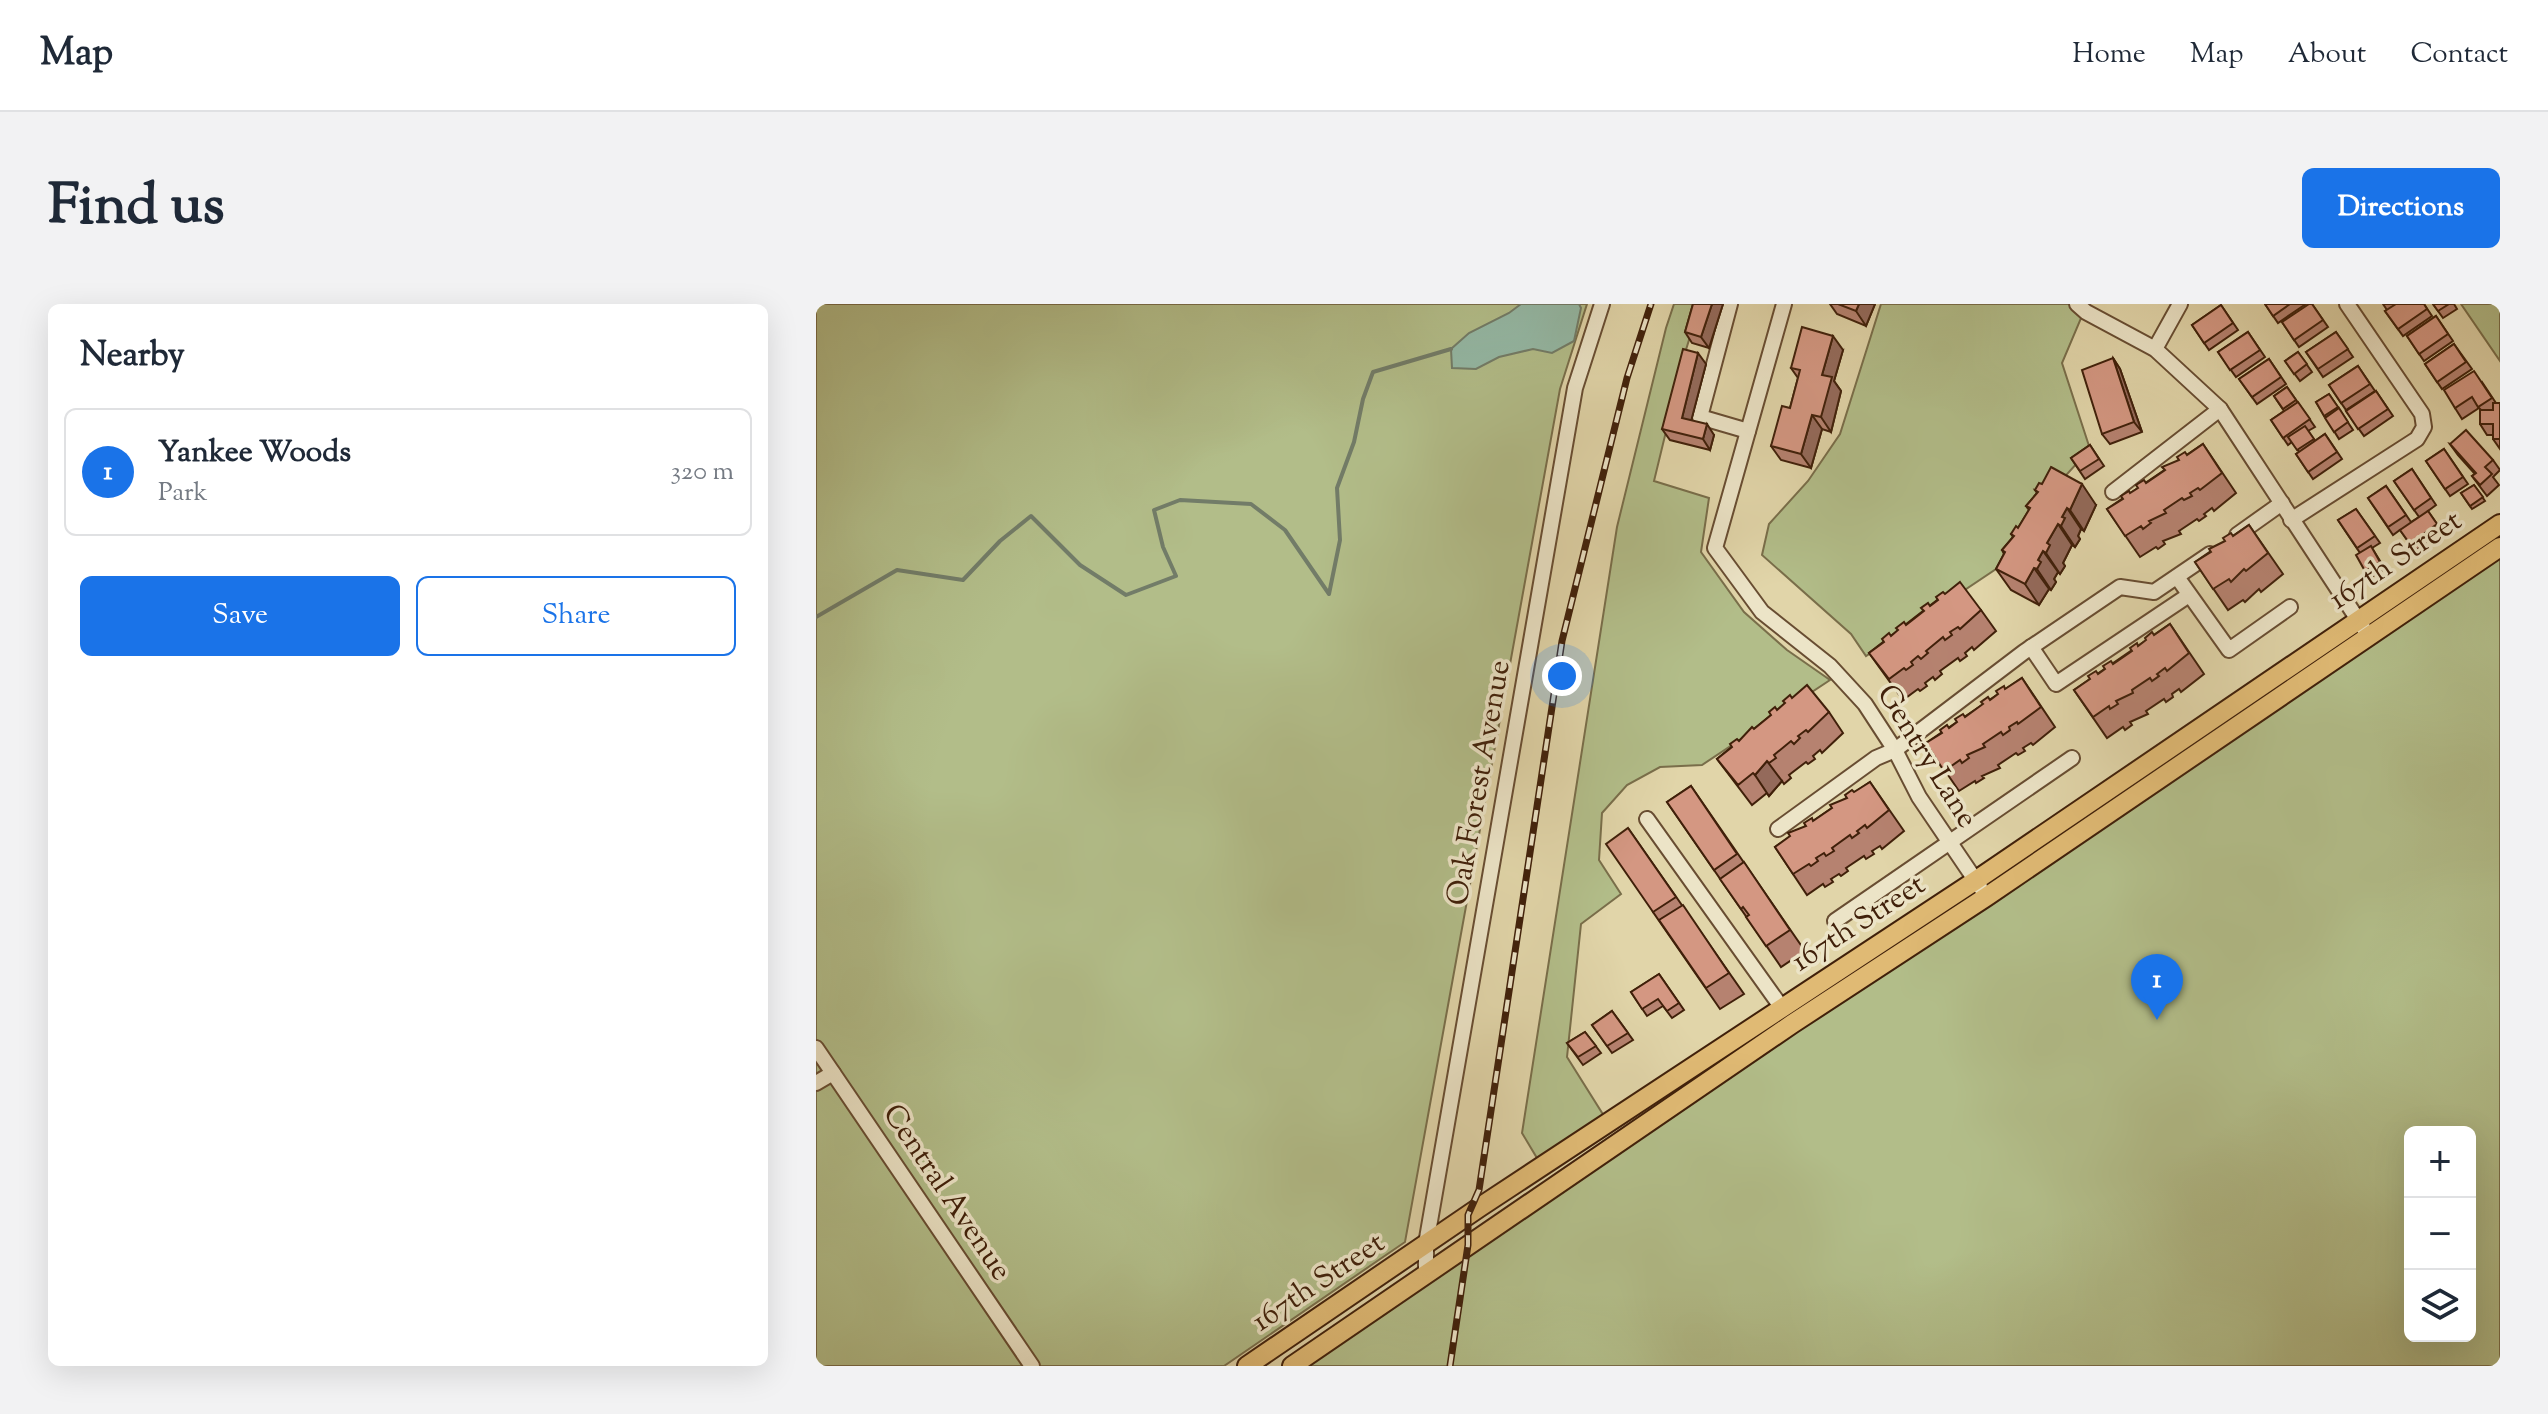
<!DOCTYPE html>
<meta charset="utf-8">
<style>
:root{--surface:#fff;--page:#f2f2f3;--text:#1f2937;--muted:#747a83;--line:#e0e1e3;--accent:#1a73e8}
body{margin:0;font-family:"Sorts Mill Goudy",serif;background:var(--page);color:var(--text)}
.controls{position:absolute;right:24px;bottom:24px;display:grid;overflow:hidden;border-radius:12px;box-shadow:0 8px 32px #0002}
.controls button{width:72px;height:72px;display:grid;place-items:center;padding:0;border:0;border-bottom:2px solid var(--line);background:var(--surface);color:var(--text);font:40px sans-serif}
.you{position:absolute;left:746px;top:372px;width:28px;height:28px;margin:-20px;border:6px solid #fff;border-radius:50%;background:#1a73e8;box-shadow:0 0 0 12px #1a73e833}
.badge{display:grid;place-items:center;width:52px;height:52px;border-radius:50%;background:var(--accent);color:#fff;font-size:26px;font-weight:700}
.pin{position:absolute;translate:-50% -66px;filter:drop-shadow(0 2px 4px #0008)}
.pin::after{content:'';position:absolute;top:42px;width:28px;height:24px;background:inherit;clip-path:polygon(0 0,100% 0,50% 100%)}
.list{margin:0;padding:0;list-style:none}
h2{display:flex;justify-content:space-between;align-items:center;height:104px;margin:0;padding:0 32px;font-size:34px}
h2 small{font-size:26px;font-weight:400;color:var(--muted)}
.list li{display:grid;grid-template-columns:52px 1fr auto;gap:24px;align-items:center;box-sizing:border-box;height:128px;margin:0 16px 16px;padding:0 16px;border:2px solid var(--line);border-radius:12px}
.list b{display:block;font-size:30px;white-space:nowrap}
.list p{margin:0;font-size:26px;white-space:nowrap;color:var(--muted)}
.list em{font-size:26px;font-style:normal;color:var(--muted)}
.actions{display:flex;gap:16px;padding:24px 32px}
.actions a{flex:1;padding:18px 0;border:2px solid var(--accent);border-radius:12px;text-align:center;font-size:28px;color:var(--accent)}
.actions .main{background:var(--accent);color:#fff}
.icon{flex:none;width:44px;height:44px;fill:none;stroke:currentColor;stroke-width:2;stroke-linecap:round;stroke-linejoin:round}
.map{position:relative;flex:none;width:1684px;height:1062px;overflow:hidden;border-radius:12px}
header{display:flex;align-items:center;gap:48px;box-sizing:border-box;height:112px;padding:0 40px;background:var(--surface);border-bottom:2px solid var(--line)}
header strong{font-size:38px}
nav{display:flex;gap:44px;margin-inline-start:auto;font-size:28px}
.intro{display:flex;align-items:center;justify-content:space-between;box-sizing:border-box;height:192px;padding:0 48px}
h1{margin:0;font-size:56px}
.button{padding:20px 36px;border-radius:12px;background:var(--accent);color:#fff;font-size:28px;font-weight:700}
main{display:flex;gap:48px;padding:0 48px}
aside{flex:1;background:var(--surface);border-radius:12px;box-shadow:0 8px 32px #0002}
.map>svg:first-child{display:block}
.green{fill:#b2bd89;stroke:#796e4a;stroke-width:2;fill-rule:evenodd}
.water{fill:#94b9a6;stroke:#727c68;stroke-width:2}
.lines{fill:none;stroke-linecap:round;stroke-linejoin:round}
.stream{stroke:#727c68;stroke-width:4}
.minor-casing{stroke:#684d32;stroke-width:18}
.major-casing{stroke:#40200a;stroke-width:22}
.minor{stroke:#ece4c7;stroke-width:14}
.major{stroke:#e0ba74;stroke-width:18}
.rail-casing{stroke:#40200a;stroke-width:7}
.rail{stroke:#ece4c7;stroke-width:4;stroke-dasharray:12;stroke-linecap:butt}
.wall{fill:#b68270;stroke:#40200a;stroke-width:2}
.shaded-wall{fill:#946a5b;stroke:#40200a;stroke-width:2}
.building{fill:#d49782;stroke:#40200a;stroke-width:2}
.labels{text-anchor:middle;dominant-baseline:central;stroke-width:7;stroke-linejoin:round;paint-order:stroke}
.street-label{font-size:30px;fill:#40200a;stroke:#ece4c7}
</style>
<header>
<strong>Map</strong>
<nav><a>Home</a><a>Map</a><a>About</a><a>Contact</a></nav>
</header>
<div class="intro"><h1>Find us</h1><a class="button">Directions</a></div>
<main>
<aside>
<h2>Nearby<small></small></h2>
<ul class="list">
<li><span class="badge">1</span><div><b>Yankee Woods</b><p>Park</p></div><em>320 m</em></li>
</ul>
<div class="actions"><a class="main">Save</a><a>Share</a></div>
</aside>
<div class="map">
<svg width="1684" height="1062" viewBox="0 0 1684 1062">
<rect width="100%" height="100%" fill="#e1d5a9"/>
<filter id="stains"><feTurbulence type="fractalNoise" baseFrequency=".0025" numOctaves="4"/><feColorMatrix values="0 0 0 0 .2 0 0 0 0 .09 0 0 0 0 .02 0 0 0 .5 -.17"/></filter>
<radialGradient id="worn" r=".72"><stop offset=".6" stop-color="#630" stop-opacity="0"/><stop offset="1" stop-color="#630" stop-opacity=".3"/></radialGradient>
<g class="green">
<path d="M0 0H771L744 85 589 938 408 1062H0Z"/>
<path d="M858 0H884L869 49 838 177 893 194 885 248 928 308 971 346 1014 376 886 461 844 463 811 481 786 509 783 556 805 590 765 620 751 753 788 812 721 854 706 829 801 223 850 24Z"/>
<path d="M1065 0H1271L1246 59 1274 145 1230 193 1183 263 1050 352 1035 330 946 251 953 220 992 177 1024 130Z"/>
<path d="M1645 0H1684V57Z"/>
<path d="M1684 252V1062H490L879 795ZM1594 828H1654V1032H1594Z"/>
</g>
<path class="water" d="M705 0H763L765 4 758 37 736 49 717 45 683 53 660 65 636 64 635 45 653 29 693 9Z"/>
<g class="lines">
<path class="stream" d="M0 313 81 266 147 276 184 237 215 212 264 261 310 291 360 272 347 243 338 206 364 196 435 200 469 226 513 290 524 236 521 184 538 138 547 95 557 68 635 45"/>
<g class="minor-casing">
<g id="minor">
<path d="M914 0 884 113 932 127"/>
<path d="M968 0 899 244 946 308 1014 362 1049 400 1079 446 1103 493 1164 583"/>
<path d="M1261 0 1270 8 1339 45 1404 105 1548 325"/>
<path d="M1339 45 1364 0"/>
<path d="M1297 188 1404 105"/>
<path d="M1475 216 1601 135 1608 123 1606 110 1531 0"/>
<path d="M1421 231 1466 199"/>
<path d="M1361 273 1413 346 1474 303"/>
<path d="M1215 343 1240 380 1373 291"/>
<path d="M831 515 966 704"/>
<path d="M962 525 1060 454 1079 446 1208 348 1304 283 1338 288 1394 250"/>
<path d="M1019 617 1256 454"/>
<path d="M0 744 216 1062"/>
<path d="M0 779 17 769"/>
<path d="M610 970V940L759 84 786 0"/>
</g>
</g>
<g class="major-casing">
<g id="major">
<path d="M431 1062 664 903 1159 577 1684 220"/>
<path d="M476 1062 976 720 1170 593 1684 243"/>
</g>
</g>
<use href="#minor" class="minor"/>
<use href="#major" class="major"/>
<g class="rail-casing">
<path id="rail" d="M634 1062 652 941V911L663 886 746 337 811 74 835 0"/>
</g>
<use href="#rail" class="rail"/>
</g>
<g class="wall">
<path d="M877 0H907L893 44 876 39 869 28Z"/>
<path d="M1014 0H1059L1050 22 1021 10Z"/>
<path d="M1449 0H1490L1462 19Z"/>
<path d="M1496 0 1512 23 1483 43 1466 18Z"/>
<path d="M1567 0H1608L1616 12 1587 32 1569 7 1571 6Z"/>
<path d="M1617 0H1638L1641 5 1627 14Z"/>
<path d="M1405 1 1422 26 1393 46 1376 21Z"/>
<path d="M1620 12 1637 37 1608 57 1591 32Z"/>
<path d="M1432 28 1449 53 1420 73 1402 48Z"/>
<path d="M1520 28 1537 53 1507 73 1490 48Z"/>
<path d="M1638 40 1656 65 1626 85 1609 60Z"/>
<path d="M1027 46 1018 77 1025 87 1015 128 1006 125 995 164 965 156 955 142 974 104 982 74 975 64Z"/>
<path d="M1482 48 1496 68 1484 77 1469 57Z"/>
<path d="M1297 54 1304 65 1326 128 1294 140 1286 130Z"/>
<path d="M1453 55 1470 80 1441 100 1423 75Z"/>
<path d="M890 60 875 117 898 131 894 146 854 136 846 125Z"/>
<path d="M1542 62 1559 87 1530 106 1513 81Z"/>
<path d="M1666 78 1680 99H1684V145L1677 135V131H1671L1664 120 1665 106 1663 104 1646 115 1639 104Z"/>
<path d="M1471 83 1499 123 1492 127 1499 137 1509 130 1526 155 1497 175 1480 150 1483 148 1476 138 1472 141 1455 116 1468 107 1458 92Z"/>
<path d="M1560 87 1577 112 1548 132 1530 107Z"/>
<path d="M1513 90 1537 126 1523 135 1500 98Z"/>
<path d="M1387 140 1420 189 1398 207 1396 204 1388 210 1390 212 1383 217 1381 215 1363 227 1365 230 1347 237 1349 240 1342 245 1340 243 1324 253 1291 205Z"/>
<path d="M1634 140 1677 156 1684 166 1677 173 1683 181 1671 192 1656 172 1659 170 1642 151Z"/>
<path d="M1274 141 1288 162 1269 175 1255 154Z"/>
<path d="M1628 145 1652 180 1634 192 1610 157Z"/>
<path d="M1596 165 1620 201 1612 207 1626 227 1599 247 1584 226 1577 231 1552 194 1570 182 1595 218 1603 213 1578 177Z"/>
<path d="M1658 181 1669 197 1656 205 1645 189Z"/>
<path d="M1219 186 1280 201 1268 227 1265 225 1262 232 1264 235 1259 243 1256 241 1247 259 1249 262 1244 270 1242 268 1238 275 1240 278 1235 286 1233 285 1223 301 1195 286 1180 265 1188 250 1186 246 1197 233 1195 230 1202 224 1213 206 1210 202 1221 189Z"/>
<path d="M1540 205 1564 239 1556 244 1569 265 1554 274 1549 267 1544 249 1522 216Z"/>
<path d="M1433 221 1467 270 1445 288 1443 285 1429 298 1427 296 1412 306 1379 258Z"/>
<path d="M1129 290 1165 306 1180 327 1158 346 1156 343 1149 349 1151 352 1144 357 1142 354 1124 367 1126 370 1119 376 1117 373 1109 379 1111 382 1104 387 1102 385 1087 396 1053 349Z"/>
<path d="M1354 320 1388 370 1365 388 1363 385 1356 390 1357 393 1350 398 1348 395 1330 407 1332 410 1314 418 1316 421 1309 426 1307 423 1291 434 1258 386Z"/>
<path d="M1206 374 1239 423 1217 441 1215 439 1207 444 1209 447 1202 451 1200 449 1182 461 1184 464 1166 472 1168 474 1160 479 1159 477 1143 487 1110 439Z"/>
<path d="M976 394 1013 408 1027 429 1006 449 1004 446 997 452 999 455 992 460 990 458 973 471 975 474 968 480 966 477 953 492 951 489 936 501 901 455Z"/>
<path d="M1054 478 1088 527 1066 545 1064 542 1056 547 1058 550 1050 555 1048 552 1030 564 1032 567 1025 572 1023 570 1015 575 1017 578 1009 583 1007 580 991 591 959 543Z"/>
<path d="M875 482 989 647 965 663 851 498Z"/>
<path d="M812 524 928 690 904 705 837 608Z"/>
<path d="M843 670 868 706 856 714 847 702 831 712 815 688Z"/>
<path d="M796 707 817 736 796 749 776 721Z"/>
<path d="M769 728 785 749 767 761 751 739Z"/>
</g>
<g class="shaded-wall">
<path d="M896 0H907L893 44 885 33Z"/>
<path d="M1043 0H1059L1050 22 1040 7Z"/>
<path d="M1017 32 1027 46 1018 77 1025 87 1015 128 1005 113 1006 71Z"/>
<path d="M882 49 890 60 873 125 866 114Z"/>
<path d="M1297 54 1304 65 1326 128 1318 118Z"/>
<path d="M996 111 1006 125 995 164 985 150Z"/>
<path d="M891 120 898 131 894 146 887 135Z"/>
<path d="M1266 180 1280 201 1268 227 1254 206Z"/>
<path d="M1251 204 1265 225 1262 232 1264 235 1259 243 1245 222 1246 213Z"/>
<path d="M1242 220 1256 241 1247 259 1249 262 1244 270 1230 249 1231 239Z"/>
<path d="M1227 247 1242 268 1238 275 1240 278 1235 286 1221 265 1222 256Z"/>
<path d="M1218 264 1233 285 1223 301 1209 280Z"/>
<path d="M951 457 966 477 953 492 939 471Z"/>
</g>
<g class="building">
<path d="M877 0H896L885 33 869 28Z"/>
<path d="M1022 0H1043L1040 7Z"/>
<path d="M1449 0H1474L1457 12Z"/>
<path d="M1493 0H1496L1507 16 1478 36 1466 18Z"/>
<path d="M1580 0H1608L1611 5 1582 25 1569 7Z"/>
<path d="M1617 0H1633L1622 7Z"/>
<path d="M1405 1 1417 19 1388 39 1376 21Z"/>
<path d="M1620 12 1632 30 1603 50 1591 32Z"/>
<path d="M986 23 1017 32 1006 71 1016 73 1005 113 996 111 985 150 955 142 966 102 974 104 984 66 975 64Z"/>
<path d="M1432 28 1444 46 1414 66 1402 48Z"/>
<path d="M1520 28 1532 45 1502 65 1490 48Z"/>
<path d="M1638 40 1650 58 1621 78 1609 60Z"/>
<path d="M867 45 882 49 866 114 891 120 887 135 846 125Z"/>
<path d="M1482 48 1491 60 1478 70 1469 57Z"/>
<path d="M1297 54 1318 118 1286 130 1266 66Z"/>
<path d="M1453 55 1465 73 1436 93 1423 75Z"/>
<path d="M1542 62 1554 80 1525 99 1513 81Z"/>
<path d="M1658 67 1676 94 1662 103 1656 93 1639 104 1628 86Z"/>
<path d="M1471 83 1480 96 1467 105 1458 92Z"/>
<path d="M1560 87 1572 105 1542 125 1530 107Z"/>
<path d="M1513 90 1522 103 1508 112 1500 98Z"/>
<path d="M1482 98 1494 115 1467 134 1455 116Z"/>
<path d="M1677 99H1684V135H1677V120H1664V106H1677Z"/>
<path d="M1523 104 1532 118 1518 128 1509 114Z"/>
<path d="M1489 122 1498 135 1481 146 1472 133Z"/>
<path d="M1650 126 1677 156 1669 163 1676 170 1664 181 1656 172 1660 169 1634 140Z"/>
<path d="M1509 130 1521 148 1492 168 1480 150Z"/>
<path d="M1387 140 1406 169 1384 186 1382 184 1374 189 1376 192 1368 196 1366 194 1348 206 1350 209 1333 217 1335 219 1327 225 1325 222 1309 232 1291 205 1307 195 1305 192 1313 187 1314 189 1322 184 1320 181 1328 176 1330 179 1349 166 1346 163 1363 156 1361 153 1369 148 1371 151Z"/>
<path d="M1274 141 1283 155 1264 167 1255 154Z"/>
<path d="M1628 145 1647 173 1629 185 1610 157Z"/>
<path d="M1235 163 1266 180 1254 206 1251 204 1246 213 1249 214 1245 222 1242 220 1231 239 1234 241 1230 249 1227 247 1222 256 1225 258 1221 265 1218 264 1209 280 1180 265 1189 248 1186 246 1198 232 1195 230 1200 222 1202 224 1214 204 1210 202 1222 188 1219 186 1223 179 1226 180Z"/>
<path d="M1596 165 1615 194 1598 206 1578 177Z"/>
<path d="M1658 181 1667 193 1654 202 1645 189Z"/>
<path d="M1570 182 1590 211 1572 223 1552 194Z"/>
<path d="M1540 205 1559 232 1541 244 1522 216Z"/>
<path d="M1612 207 1621 220 1594 240 1584 226Z"/>
<path d="M1433 221 1452 249 1430 267 1428 265 1415 278 1413 275 1397 285 1379 258 1395 248 1393 245 1409 237 1407 234 1415 229 1417 232Z"/>
<path d="M1555 242 1564 258 1549 267 1540 251Z"/>
<path d="M1144 278 1165 306 1144 325 1142 323 1134 328 1136 331 1129 336 1127 333 1110 347 1112 349 1105 355 1102 352 1095 358 1097 361 1090 366 1088 364 1073 375 1053 349 1068 338 1066 335 1073 329 1075 332 1082 326 1080 324 1088 318 1090 321 1108 307 1105 304 1112 299 1114 302 1122 296 1120 293 1127 288 1129 290Z"/>
<path d="M1354 320 1373 349 1351 367 1349 364 1341 370 1343 372 1336 377 1334 374 1316 386 1317 389 1300 397 1302 400 1294 405 1293 402 1277 413 1258 386 1274 375 1272 372 1280 367 1282 370 1289 365 1287 362 1295 357 1297 360 1316 347 1314 344 1321 339 1322 342 1330 336 1329 334 1336 328 1338 331Z"/>
<path d="M1206 374 1225 403 1202 420 1201 418 1193 423 1194 426 1187 431 1185 428 1167 440 1169 443 1151 451 1153 454 1146 459 1144 456 1128 467 1110 439 1126 429 1124 426 1131 421 1133 424 1141 418 1139 415 1147 410 1149 413 1167 400 1165 398 1172 393 1174 396 1182 390 1180 387 1188 382 1189 385Z"/>
<path d="M991 381 1013 408 992 428 990 426 982 432 984 434 978 440 975 437 958 451 960 454 953 459 951 457 939 471 937 469 922 481 901 455 916 443 914 440 921 435 923 437 936 423 938 425 955 411 953 408 959 403 961 406 969 399 967 397 974 391 976 394Z"/>
<path d="M1054 478 1073 506 1051 524 1049 521 1041 527 1043 529 1036 534 1034 531 1016 544 1018 547 1010 552 1008 549 1000 554 1002 557 995 562 993 560 977 570 959 543 974 532 972 529 990 522 988 519 996 514 997 517 1016 504 1014 501 1031 494 1029 491 1036 486 1038 488Z"/>
<path d="M875 482 921 550 898 566 851 498Z"/>
<path d="M812 524 860 593 837 608 790 540Z"/>
<path d="M928 558 974 626 950 642 930 613 933 611 927 603 925 605 904 575Z"/>
<path d="M867 601 913 669 890 684 843 616Z"/>
<path d="M843 670 863 699 851 707 842 695 826 705 815 688Z"/>
<path d="M796 707 812 729 791 742 776 721Z"/>
<path d="M769 728 780 742 762 753 751 739Z"/>
</g>
<g class="labels">
<g class="street-label">
<text transform="translate(1580 257) rotate(-34)">167th Street</text>
<text transform="translate(1110 453) rotate(58)">Gentry Lane</text>
<text transform="translate(664 479) rotate(-80)">Oak Forest Avenue</text>
<text transform="translate(1043 620) rotate(-33)">167th Street</text>
<text transform="translate(130 889) rotate(56)">Central Avenue</text>
<text transform="translate(503 979) rotate(-34)">167th Street</text>
</g>
</g>
<rect width="100%" height="100%" filter="url(#stains)"/>
<rect width="100%" height="100%" fill="url(#worn)"/>
</svg>
<div class="controls">
<button>+</button>
<button>−</button>
<button><svg class="icon" aria-label="layers" viewBox="0 0 24 24"><path d="M12 4l9 5-9 5-9-5zM3 14l9 5 9-5"/></svg></button>
</div>
<div class="you"></div>
<div class="pin badge" style="left:1341px;top:716px">1</div>
</div>
</main>
